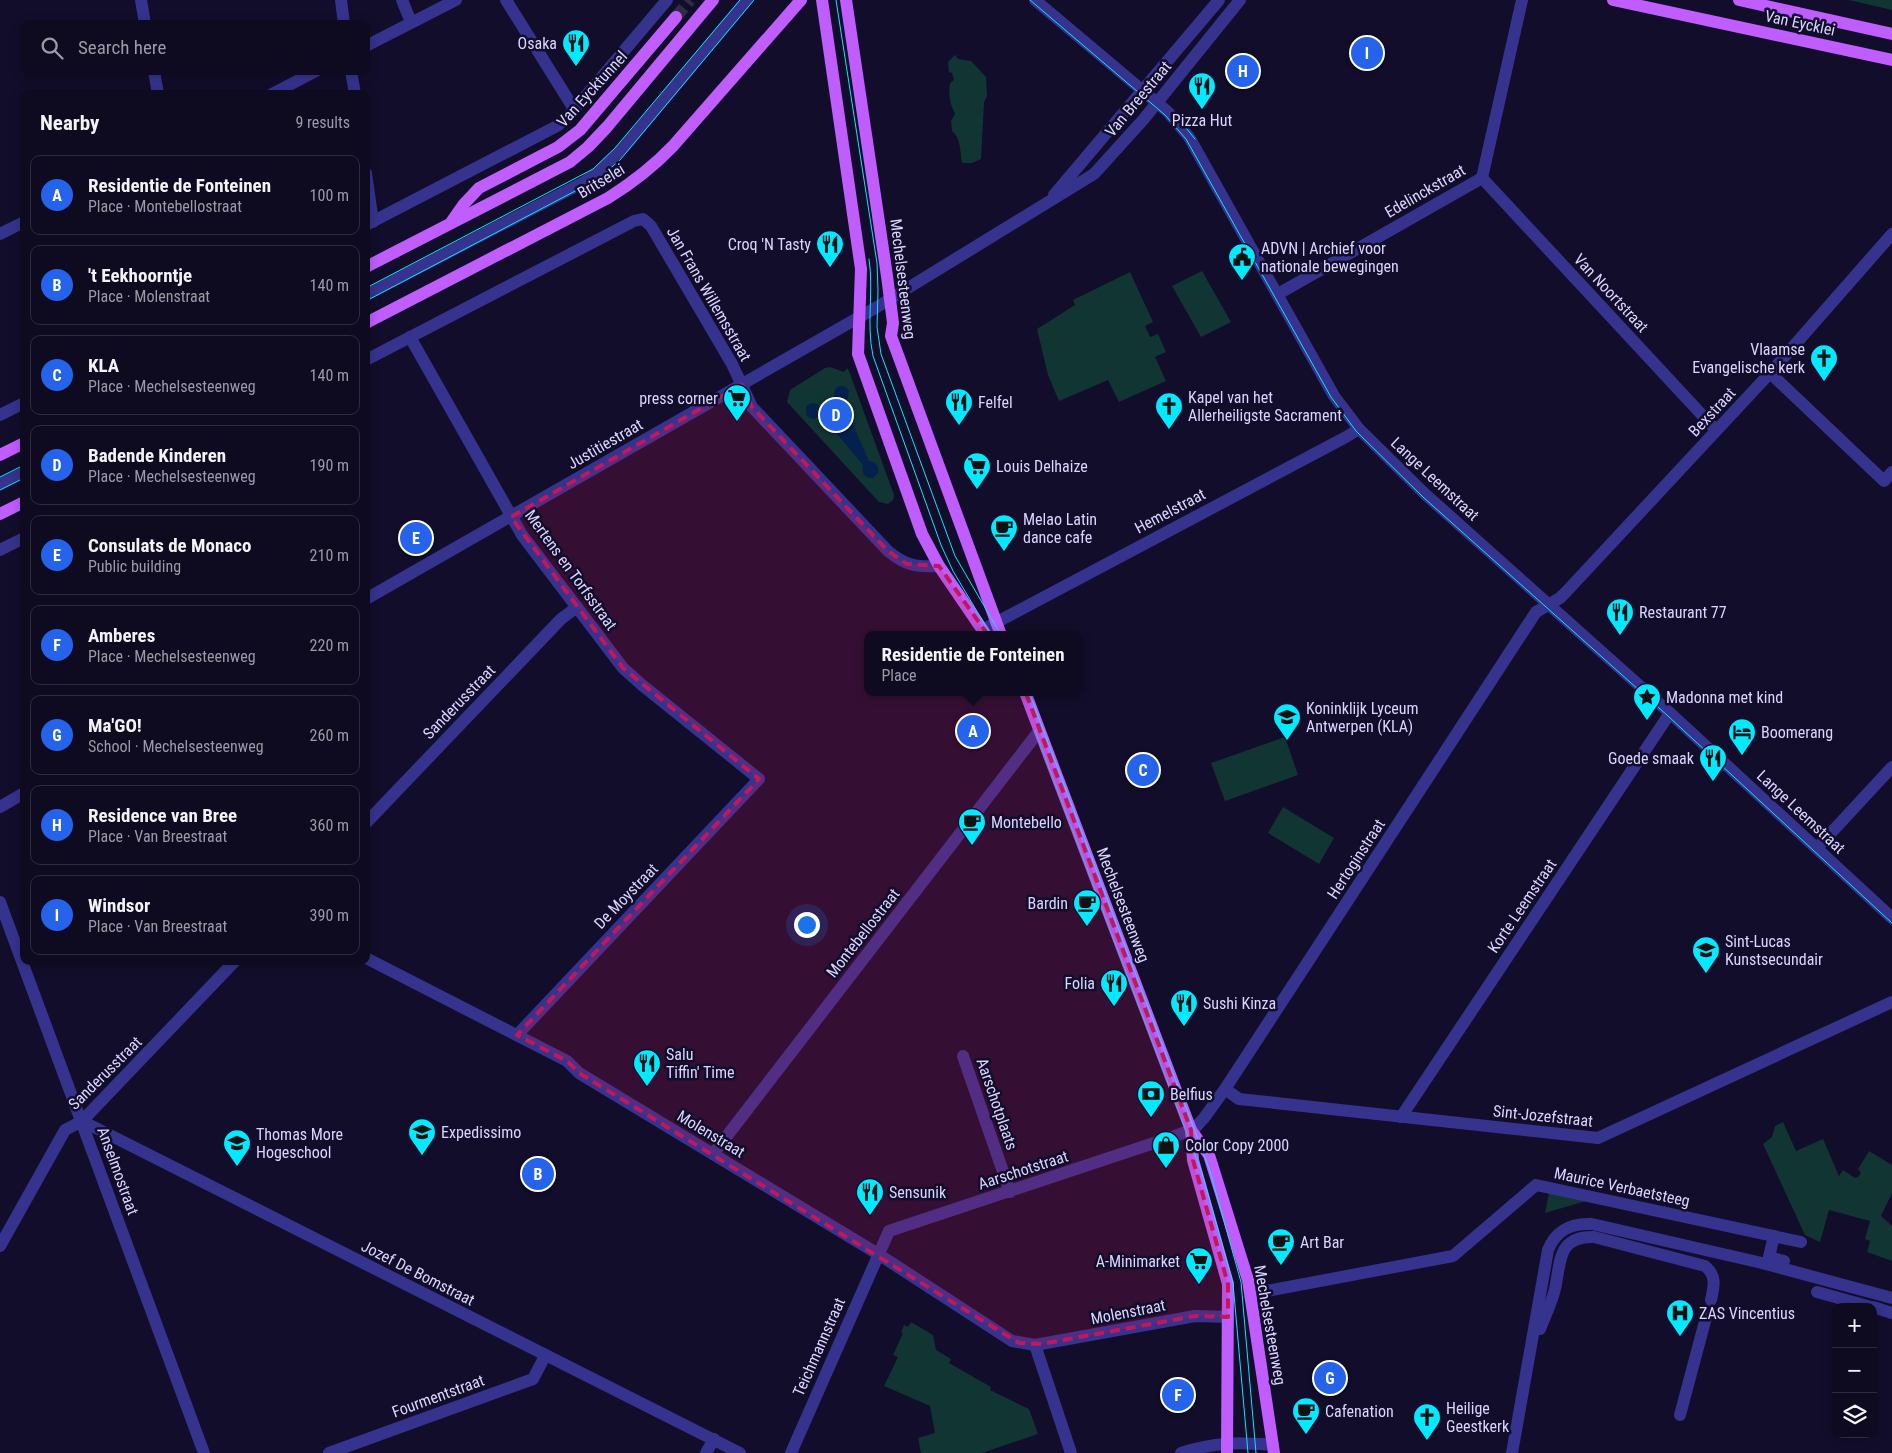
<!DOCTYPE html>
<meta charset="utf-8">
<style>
:root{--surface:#0e0a20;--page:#171329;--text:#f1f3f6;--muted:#9b9aa5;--line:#2e2b3e;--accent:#2563eb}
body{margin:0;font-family:"Roboto Condensed",sans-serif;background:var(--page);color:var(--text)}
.controls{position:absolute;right:15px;bottom:15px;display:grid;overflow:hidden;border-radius:10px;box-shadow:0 2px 12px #0003}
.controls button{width:45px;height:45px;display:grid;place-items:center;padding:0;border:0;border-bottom:1px solid var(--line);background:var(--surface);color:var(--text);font:25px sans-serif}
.you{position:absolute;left:806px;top:924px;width:18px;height:18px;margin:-12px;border:4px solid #fff;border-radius:50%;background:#1a73e8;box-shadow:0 0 0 8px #1a73e833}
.badge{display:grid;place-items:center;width:32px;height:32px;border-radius:50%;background:var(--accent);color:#fff;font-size:16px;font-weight:700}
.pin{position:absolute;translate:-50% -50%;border:2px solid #fff;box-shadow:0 1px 5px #0006}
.popup{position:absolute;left:864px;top:631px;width:218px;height:65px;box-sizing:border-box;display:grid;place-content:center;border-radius:10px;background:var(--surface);filter:drop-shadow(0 1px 4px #0005);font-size:16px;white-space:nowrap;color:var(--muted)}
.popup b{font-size:19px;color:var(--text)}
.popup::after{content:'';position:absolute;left:50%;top:100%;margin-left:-10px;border:10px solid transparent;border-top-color:var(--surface)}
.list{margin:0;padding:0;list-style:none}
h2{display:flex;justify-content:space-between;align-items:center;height:65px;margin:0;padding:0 20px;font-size:21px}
h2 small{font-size:16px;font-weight:400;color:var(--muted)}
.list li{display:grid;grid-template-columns:32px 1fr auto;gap:15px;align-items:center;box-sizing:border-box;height:80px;margin:0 10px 10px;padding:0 10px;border:1px solid var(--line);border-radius:10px}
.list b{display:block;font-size:19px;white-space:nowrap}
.list p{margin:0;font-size:16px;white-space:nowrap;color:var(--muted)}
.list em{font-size:16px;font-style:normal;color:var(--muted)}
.icon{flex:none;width:28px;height:28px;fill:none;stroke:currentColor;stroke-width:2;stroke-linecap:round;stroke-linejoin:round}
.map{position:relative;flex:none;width:1892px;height:1453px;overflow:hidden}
.search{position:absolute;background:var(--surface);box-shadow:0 2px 12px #0003;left:20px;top:20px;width:350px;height:55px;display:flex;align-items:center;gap:12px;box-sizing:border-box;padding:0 18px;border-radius:10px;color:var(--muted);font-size:19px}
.panel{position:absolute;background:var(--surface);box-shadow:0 2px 12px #0003;left:20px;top:90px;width:350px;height:875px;border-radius:10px}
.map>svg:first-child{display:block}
.green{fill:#103533}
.water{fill:#04204c}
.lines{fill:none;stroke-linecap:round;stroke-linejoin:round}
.major-tunnel{stroke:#302b4a;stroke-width:12;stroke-dasharray:12 6;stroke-linecap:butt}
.minor{stroke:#35338e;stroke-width:12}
.major{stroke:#c05dff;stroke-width:12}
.tram{stroke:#02eaff;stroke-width:1}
.marked{fill:#c2185b;fill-opacity:0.2;stroke:#c2185b;stroke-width:4;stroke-dasharray:10 6;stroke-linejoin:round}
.labels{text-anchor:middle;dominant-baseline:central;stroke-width:5;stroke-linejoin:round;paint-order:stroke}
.street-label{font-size:16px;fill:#dad6ff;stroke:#120d2a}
.poi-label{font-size:16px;fill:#dad6ff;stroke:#120d2a;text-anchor:start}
</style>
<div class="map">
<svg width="1892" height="1453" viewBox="0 0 1892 1453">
<rect width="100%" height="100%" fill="#120d2a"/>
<g class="green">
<path d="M1849 0H1892V10Z"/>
<path d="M955 55 958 59 971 61 986 77 987 96 984 102 981 159 972 163H962C960 152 961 138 952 131L951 121 955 114C950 103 948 95 950 83L954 80 952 73 949 72 948 62Z"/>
<path d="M1202 271 1231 322 1201 337 1172 286Z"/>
<path d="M1130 272 1153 322 1145 326 1150 337 1158 334 1166 352 1155 357 1166 381 1119 402 1108 380 1059 401 1048 375 1037 329 1075 305 1073 300Z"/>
<path d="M830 367 844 372 847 368 849 371 894 495 893 500 888 504 879 502 787 402 790 390 825 368Z"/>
<path d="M1285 737 1298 775 1225 801 1211 763Z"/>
<path d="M1283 807 1334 838 1319 864 1268 833Z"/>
<path d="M1783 1122 1796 1151 1823 1139 1839 1176 1843 1170 1855 1178 1858 1177 1861 1173 1858 1169 1869 1151 1892 1165V1193L1881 1216 1892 1226V1261L1867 1252 1870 1241 1865 1239 1870 1221 1829 1210 1820 1242 1805 1235 1763 1144 1772 1137 1775 1126Z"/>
<path d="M1549 1193 1586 1201 1545 1213Z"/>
<path d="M911 1322 933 1335 936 1350 951 1359 949 1363 991 1387 990 1390 1029 1409 1038 1434 982 1453H921L918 1438 935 1433 930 1406 884 1386 898 1357 893 1355 903 1333 901 1332 904 1325 908 1327Z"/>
</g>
<path class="water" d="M841 386 846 387 849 391 848 398 843 402 869 461 874 462 878 467V473L873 478C865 479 861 473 863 465L821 415 814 419 809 418 806 414V406L811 403 818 404 821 408 835 399 834 392 836 388Z"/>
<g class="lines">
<path class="major-tunnel" d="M676 17 690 0"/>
<g class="minor">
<path d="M141 0 145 24"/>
<path d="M341 0 344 24"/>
<path d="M402 0 411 22"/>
<path d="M506 0 574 109"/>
<path d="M1035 0 1168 112 1189 137 1334 396 1359 429 1425 494 1670 713 1892 918"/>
<path d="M366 46 456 0"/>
<path d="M154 71 158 94"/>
<path d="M351 71 355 94"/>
<path d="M272 94 316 71"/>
<path d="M366 173 373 222"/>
<path d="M1482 178 1716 430"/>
<path d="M1054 195 1219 0"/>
<path d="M366 225 557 126 567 118 667 0"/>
<path d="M0 234 24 222"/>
<path d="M1278 294 1482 178 1522 0"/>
<path d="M366 295 584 182 597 173 625 146 747 0"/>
<path d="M410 337 522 535 623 668 642 685 759 779 517 1035"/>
<path d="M366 360 634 221 643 219 651 226 732 364 752 407 888 551C906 566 916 567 939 566"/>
<path d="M1770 373 1884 481 1892 472"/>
<path d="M0 415 24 403"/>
<path d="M0 484 24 472"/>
<path d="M0 550 24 538"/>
<path d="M366 599 877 307 1094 174 1143 120 1240 0"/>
<path d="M982 630 1346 437 1359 429"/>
<path d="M0 807 24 793"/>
<path d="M366 823 561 619 577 607"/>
<path d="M1817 848 1892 767"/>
<path d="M0 902 204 1453"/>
<path d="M366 958 567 1061 579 1073 878 1254 1012 1341 1035 1345 1195 1316 1228 1317"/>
<path d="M963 1056 1010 1192"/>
<path d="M1225 1089 1239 1099 1598 1138 1892 1002"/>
<path d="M1401 1117 1670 713"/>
<path d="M82 1121 740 1453"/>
<path d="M713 1154 1039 731"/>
<path d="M1774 1236 1769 1257 1784 1261"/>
<path d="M0 1246 65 1130 82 1121 235 961"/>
<path d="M1817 1292 1871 1307"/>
<path d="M1251 1294 1453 1256 1536 1185 1801 1242"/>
<path d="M1873 1307 1892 1313"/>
<path d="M1540 1329C1545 1316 1552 1302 1555 1289 1561 1262 1557 1236 1594 1237L1705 1266C1717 1276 1714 1286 1711 1300"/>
<path d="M1035 1345 1071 1453"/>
<path d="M1680 1415 1708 1310"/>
<path d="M329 1453 533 1379 545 1356"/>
<path d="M706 1453 714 1439"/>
<path d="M791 1453 889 1231 1175 1136 1194 1129 1204 1118 1225 1089 1536 612 1560 598 1566 592 1770 373 1892 234"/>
<path d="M1181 1453C1215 1442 1237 1442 1273 1445"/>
<path d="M1512 1453 1548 1250C1556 1230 1571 1223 1592 1224L1762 1263 1892 1298"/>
</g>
<g class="major">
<path d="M822 0 861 269 858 354 922 534 939 566 986 635"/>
<path d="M846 0 887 276 893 323 891 336 1001 635"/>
<path d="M1613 0 1892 60"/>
<path d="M1739 0 1892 34"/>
<path d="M452 221 464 204 479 188 558 147 580 130 676 17"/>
<path d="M366 267 570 162 588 147 607 127 713 0"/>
<path d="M366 323 608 198C632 183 653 167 673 146L801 0"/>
<path d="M0 455 24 443"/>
<path d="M0 514 24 502"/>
<path d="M1025 692 1191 1130 1209 1155 1248 1280 1274 1453"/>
<path d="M1191 1130 1193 1160 1228 1284 1227 1453"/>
</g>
<g class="tram">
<path d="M836 0 877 263 878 290 877 327 881 354 955 556 1001 635"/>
<path d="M1030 0 1165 115 1186 139 1331 397 1356 431 1423 497 1668 716 1892 923"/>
<path d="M1173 112 1195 139"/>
<path d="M869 259C874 291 866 323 873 356L941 545 953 571 991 635"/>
<path d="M366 288 593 169 615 148 740 0"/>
<path d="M366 301 598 179 620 160 754 0"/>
<path d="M0 477 24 465"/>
<path d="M0 490 24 478"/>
<path d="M1029 692 1210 1171 1241 1282 1256 1453"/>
<path d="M1035 730 1202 1173 1233 1283 1248 1453"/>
</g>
</g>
<path class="marked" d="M742 385 752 407 888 551 907 564 939 566 1022 683 1191 1130 1193 1160 1228 1284V1317L1195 1316 1042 1344 1019 1343 579 1073 567 1061 517 1035 759 779 623 668 511 517Z"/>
<defs>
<g id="restaurant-pin" transform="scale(1.4375)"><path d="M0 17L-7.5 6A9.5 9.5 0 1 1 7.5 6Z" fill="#02eaff" stroke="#120d2a"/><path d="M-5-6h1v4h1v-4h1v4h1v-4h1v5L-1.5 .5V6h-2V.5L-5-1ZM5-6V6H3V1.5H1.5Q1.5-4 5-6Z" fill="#111"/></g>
<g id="civic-pin" transform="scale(1.4375)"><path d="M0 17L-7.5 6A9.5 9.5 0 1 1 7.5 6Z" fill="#02eaff" stroke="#120d2a"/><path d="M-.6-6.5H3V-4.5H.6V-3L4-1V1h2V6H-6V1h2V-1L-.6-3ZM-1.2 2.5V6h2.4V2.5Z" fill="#111"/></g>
<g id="church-pin" transform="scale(1.4375)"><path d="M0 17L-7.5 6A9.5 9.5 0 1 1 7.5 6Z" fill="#02eaff" stroke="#120d2a"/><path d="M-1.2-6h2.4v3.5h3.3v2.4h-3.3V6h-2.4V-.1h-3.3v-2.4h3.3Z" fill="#111"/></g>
<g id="supermarket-pin" transform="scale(1.4375)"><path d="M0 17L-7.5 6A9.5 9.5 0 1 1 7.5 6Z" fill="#02eaff" stroke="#120d2a"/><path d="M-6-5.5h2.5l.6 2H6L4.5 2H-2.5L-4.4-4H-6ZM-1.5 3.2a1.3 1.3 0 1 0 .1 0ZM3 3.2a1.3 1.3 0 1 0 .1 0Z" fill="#111"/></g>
<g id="cafe-pin" transform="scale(1.4375)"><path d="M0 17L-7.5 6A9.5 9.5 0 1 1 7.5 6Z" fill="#02eaff" stroke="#120d2a"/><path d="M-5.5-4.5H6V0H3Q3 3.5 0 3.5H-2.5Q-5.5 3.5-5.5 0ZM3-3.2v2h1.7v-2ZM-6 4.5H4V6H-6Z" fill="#111"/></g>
<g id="sight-pin" transform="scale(1.4375)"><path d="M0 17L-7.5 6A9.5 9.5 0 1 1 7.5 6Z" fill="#02eaff" stroke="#120d2a"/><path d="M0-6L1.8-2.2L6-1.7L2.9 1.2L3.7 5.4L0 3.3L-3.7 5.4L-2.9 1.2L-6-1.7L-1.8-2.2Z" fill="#111"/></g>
<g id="university-pin" transform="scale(1.4375)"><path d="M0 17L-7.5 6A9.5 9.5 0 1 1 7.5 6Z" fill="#02eaff" stroke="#120d2a"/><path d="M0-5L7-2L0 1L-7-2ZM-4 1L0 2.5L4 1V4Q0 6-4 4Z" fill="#111"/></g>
<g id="hotel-pin" transform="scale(1.4375)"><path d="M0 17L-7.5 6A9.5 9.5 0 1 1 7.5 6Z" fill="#02eaff" stroke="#120d2a"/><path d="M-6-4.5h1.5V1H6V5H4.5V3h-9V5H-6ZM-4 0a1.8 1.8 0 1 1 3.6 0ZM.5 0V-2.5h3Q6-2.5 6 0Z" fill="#111"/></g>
<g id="school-pin" transform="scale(1.4375)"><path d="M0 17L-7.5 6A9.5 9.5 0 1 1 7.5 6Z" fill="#02eaff" stroke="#120d2a"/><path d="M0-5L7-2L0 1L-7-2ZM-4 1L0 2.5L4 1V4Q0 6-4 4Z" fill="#111"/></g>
<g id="bank-pin" transform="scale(1.4375)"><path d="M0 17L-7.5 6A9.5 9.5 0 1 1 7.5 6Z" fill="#02eaff" stroke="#120d2a"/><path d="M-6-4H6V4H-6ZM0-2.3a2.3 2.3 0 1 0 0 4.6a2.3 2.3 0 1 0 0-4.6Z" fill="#111"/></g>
<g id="shop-pin" transform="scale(1.4375)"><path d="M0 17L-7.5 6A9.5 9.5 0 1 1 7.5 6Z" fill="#02eaff" stroke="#120d2a"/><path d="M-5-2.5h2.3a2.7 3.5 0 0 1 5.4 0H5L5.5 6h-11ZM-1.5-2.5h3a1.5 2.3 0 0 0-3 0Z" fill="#111"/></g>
<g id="hospital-pin" transform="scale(1.4375)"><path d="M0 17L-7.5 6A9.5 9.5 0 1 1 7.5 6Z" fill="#02eaff" stroke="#120d2a"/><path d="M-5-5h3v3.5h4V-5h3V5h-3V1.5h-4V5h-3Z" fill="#111"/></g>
</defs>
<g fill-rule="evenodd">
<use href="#restaurant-pin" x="576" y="43"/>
<use href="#restaurant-pin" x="1202" y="86"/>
<use href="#restaurant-pin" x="830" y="244"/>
<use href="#civic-pin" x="1242" y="257"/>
<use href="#church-pin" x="1824" y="358"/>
<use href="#supermarket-pin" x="737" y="398"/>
<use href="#restaurant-pin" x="959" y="402"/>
<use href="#church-pin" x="1169" y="406"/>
<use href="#supermarket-pin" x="977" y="466"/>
<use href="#cafe-pin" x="1004" y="528"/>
<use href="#restaurant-pin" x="1620" y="612"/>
<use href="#sight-pin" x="1647" y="697"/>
<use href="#university-pin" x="1287" y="717"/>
<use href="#hotel-pin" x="1742" y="732"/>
<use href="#restaurant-pin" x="1713" y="758"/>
<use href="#cafe-pin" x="972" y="822"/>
<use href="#cafe-pin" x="1087" y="903"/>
<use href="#school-pin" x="1706" y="950"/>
<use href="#restaurant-pin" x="1114" y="983"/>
<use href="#restaurant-pin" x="1184" y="1003"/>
<use href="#restaurant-pin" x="647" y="1063"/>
<use href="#bank-pin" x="1151" y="1094"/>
<use href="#school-pin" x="422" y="1132"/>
<use href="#university-pin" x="237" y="1143"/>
<use href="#shop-pin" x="1166" y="1145"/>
<use href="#restaurant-pin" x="870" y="1192"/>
<use href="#cafe-pin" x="1281" y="1242"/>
<use href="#supermarket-pin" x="1199" y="1261"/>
<use href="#hospital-pin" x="1680" y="1313"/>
<use href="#cafe-pin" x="1306" y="1411"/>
<use href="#church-pin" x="1427" y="1417"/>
</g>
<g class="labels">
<g class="street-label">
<text transform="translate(1800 23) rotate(12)">Van Eycklei</text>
<text transform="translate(592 89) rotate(-48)">Van Eycktunnel</text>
<text transform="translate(1138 99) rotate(-50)">Van Breestraat</text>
<text transform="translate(601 181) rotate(-31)">Britselei</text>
<text transform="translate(1425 191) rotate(-30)">Edelinckstraat</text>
<text transform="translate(903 279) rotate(83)">Mechelsesteenweg</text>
<text transform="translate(1611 293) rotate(47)">Van Noortstraat</text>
<text transform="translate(709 294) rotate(60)">Jan Frans Willemsstraat</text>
<text transform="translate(1712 412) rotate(-47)">Bexstraat</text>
<text transform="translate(605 444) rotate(-30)">Justitiestraat</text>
<text transform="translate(1435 479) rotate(43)">Lange Leemstraat</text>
<text transform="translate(1170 511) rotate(-28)">Hemelstraat</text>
<text transform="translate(571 570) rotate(54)">Mertens en Torfsstraat</text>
<text transform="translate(459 702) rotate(-46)">Sanderusstraat</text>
<text transform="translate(1801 812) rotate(43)">Lange Leemstraat</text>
<text transform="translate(1356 859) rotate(-57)">Hertoginstraat</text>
<text transform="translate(626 896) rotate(-46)">De Moystraat</text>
<text transform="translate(1123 905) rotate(69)">Mechelsesteenweg</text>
<text transform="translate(1522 906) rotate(-56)">Korte Leemstraat</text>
<text transform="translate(863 933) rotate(-52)">Montebellostraat</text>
<text transform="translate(105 1073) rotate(-45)">Sanderusstraat</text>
<text transform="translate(997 1104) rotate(71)">Aarschotplaats</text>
<text transform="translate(1543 1116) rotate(6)">Sint-Jozefstraat</text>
<text transform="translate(711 1134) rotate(31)">Molenstraat</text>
<text transform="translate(1023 1170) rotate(-18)">Aarschotstraat</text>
<text transform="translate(118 1171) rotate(70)">Anselmostraat</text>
<text transform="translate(1622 1187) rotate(12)">Maurice Verbaetsteeg</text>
<text transform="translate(418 1273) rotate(27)">Jozef De Bomstraat</text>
<text transform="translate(1128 1312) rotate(-11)">Molenstraat</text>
<text transform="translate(1270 1325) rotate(80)">Mechelsesteenweg</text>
<text transform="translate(819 1347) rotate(-66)">Teichmannstraat</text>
<text transform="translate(438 1396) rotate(-20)">Fourmentstraat</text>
</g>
<g class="poi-label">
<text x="557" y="43" text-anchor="end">Osaka</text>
<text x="1202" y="120" text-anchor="middle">Pizza Hut</text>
<text x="811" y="244" text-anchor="end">Croq 'N Tasty</text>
<text x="1261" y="248">ADVN | Archief voor<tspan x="1261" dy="18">nationale bewegingen</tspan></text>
<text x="1805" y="349" text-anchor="end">Vlaamse<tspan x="1805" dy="18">Evangelische kerk</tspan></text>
<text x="1188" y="397">Kapel van het<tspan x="1188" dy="18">Allerheiligste Sacrament</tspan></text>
<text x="718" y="398" text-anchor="end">press corner</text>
<text x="978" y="402">Felfel</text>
<text x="996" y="466">Louis Delhaize</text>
<text x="1023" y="519">Melao Latin<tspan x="1023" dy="18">dance cafe</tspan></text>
<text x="1639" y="612">Restaurant 77</text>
<text x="1666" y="697">Madonna met kind</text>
<text x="1306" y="708">Koninklijk Lyceum<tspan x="1306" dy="18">Antwerpen (KLA)</tspan></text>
<text x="1761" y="732">Boomerang</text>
<text x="1694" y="758" text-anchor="end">Goede smaak</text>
<text x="991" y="822">Montebello</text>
<text x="1068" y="903" text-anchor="end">Bardin</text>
<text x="1725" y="941">Sint-Lucas<tspan x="1725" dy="18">Kunstsecundair</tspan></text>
<text x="1095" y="983" text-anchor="end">Folia</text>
<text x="1203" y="1003">Sushi Kinza</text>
<text x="666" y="1054">Salu<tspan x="666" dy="18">Tiffin' Time</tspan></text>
<text x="1170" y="1094">Belfius</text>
<text x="441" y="1132">Expedissimo</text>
<text x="256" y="1134">Thomas More<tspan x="256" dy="18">Hogeschool</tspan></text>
<text x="1185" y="1145">Color Copy 2000</text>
<text x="889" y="1192">Sensunik</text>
<text x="1300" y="1242">Art Bar</text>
<text x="1180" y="1261" text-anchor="end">A-Minimarket</text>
<text x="1699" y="1313">ZAS Vincentius</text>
<text x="1446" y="1408">Heilige<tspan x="1446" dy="18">Geestkerk</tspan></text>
<text x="1325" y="1411">Cafenation</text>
</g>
</g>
</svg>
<div class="controls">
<button>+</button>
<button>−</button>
<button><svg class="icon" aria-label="layers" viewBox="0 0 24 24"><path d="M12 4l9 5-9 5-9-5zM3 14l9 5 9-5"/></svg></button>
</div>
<div class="you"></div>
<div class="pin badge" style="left:973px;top:731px">A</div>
<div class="popup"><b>Residentie de Fonteinen</b>Place</div>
<div class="pin badge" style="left:538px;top:1174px">B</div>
<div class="pin badge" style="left:1143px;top:770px">C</div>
<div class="pin badge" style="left:836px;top:415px">D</div>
<div class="pin badge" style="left:416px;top:538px">E</div>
<div class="pin badge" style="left:1178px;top:1395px">F</div>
<div class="pin badge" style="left:1330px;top:1378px">G</div>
<div class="pin badge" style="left:1243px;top:71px">H</div>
<div class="pin badge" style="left:1367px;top:53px">I</div>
<div class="search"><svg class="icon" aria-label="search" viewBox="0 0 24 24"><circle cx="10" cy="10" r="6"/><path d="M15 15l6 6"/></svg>Search here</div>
<section class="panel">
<h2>Nearby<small>9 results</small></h2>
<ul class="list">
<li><span class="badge">A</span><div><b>Residentie de Fonteinen</b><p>Place · Montebellostraat</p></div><em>100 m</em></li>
<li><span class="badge">B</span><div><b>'t Eekhoorntje</b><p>Place · Molenstraat</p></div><em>140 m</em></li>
<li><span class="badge">C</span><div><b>KLA</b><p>Place · Mechelsesteenweg</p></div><em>140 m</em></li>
<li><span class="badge">D</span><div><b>Badende Kinderen</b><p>Place · Mechelsesteenweg</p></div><em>190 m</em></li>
<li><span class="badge">E</span><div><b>Consulats de Monaco</b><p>Public building</p></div><em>210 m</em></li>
<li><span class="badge">F</span><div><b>Amberes</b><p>Place · Mechelsesteenweg</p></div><em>220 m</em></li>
<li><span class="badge">G</span><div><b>Ma'GO!</b><p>School · Mechelsesteenweg</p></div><em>260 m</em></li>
<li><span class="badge">H</span><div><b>Residence van Bree</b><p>Place · Van Breestraat</p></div><em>360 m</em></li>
<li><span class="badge">I</span><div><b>Windsor</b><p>Place · Van Breestraat</p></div><em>390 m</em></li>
</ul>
</section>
</div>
